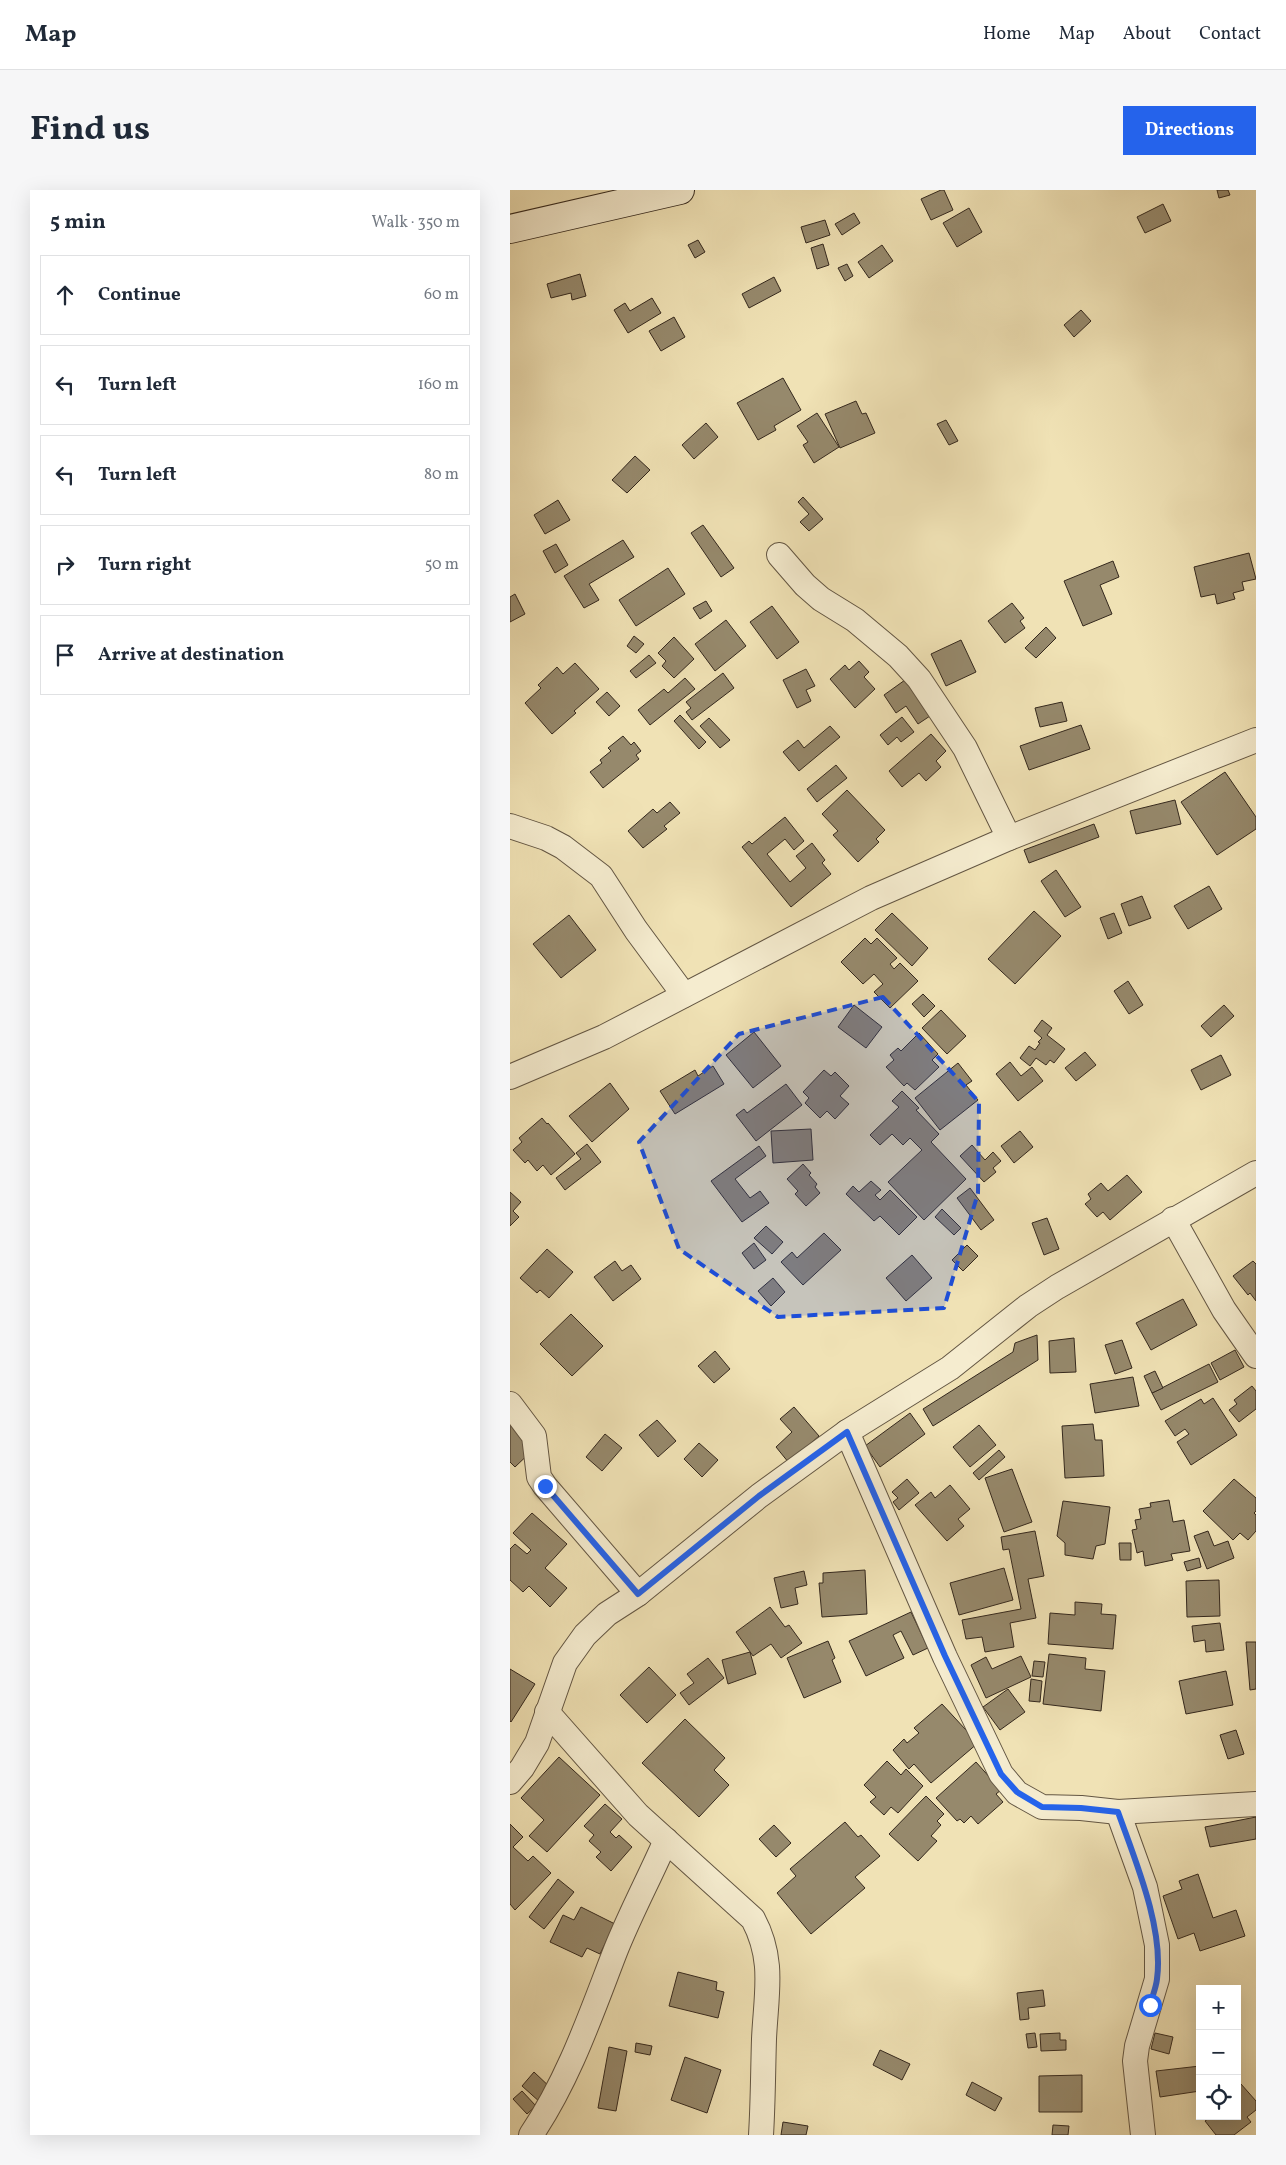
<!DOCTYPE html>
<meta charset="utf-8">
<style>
:root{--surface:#fff;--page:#f6f6f7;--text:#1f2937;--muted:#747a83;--line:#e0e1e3;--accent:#2563eb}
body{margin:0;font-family:Vollkorn,serif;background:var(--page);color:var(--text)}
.controls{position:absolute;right:15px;bottom:15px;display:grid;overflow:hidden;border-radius:0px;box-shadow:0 5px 20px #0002}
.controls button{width:45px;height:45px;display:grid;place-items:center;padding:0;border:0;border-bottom:1px solid var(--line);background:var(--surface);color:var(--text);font:25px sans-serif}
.stop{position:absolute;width:15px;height:15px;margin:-11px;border:4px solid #2563eb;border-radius:50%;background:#fff}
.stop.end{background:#2563eb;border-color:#fff;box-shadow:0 1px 5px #0008}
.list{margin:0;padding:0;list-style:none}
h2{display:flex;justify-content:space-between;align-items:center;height:65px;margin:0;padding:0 20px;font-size:21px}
h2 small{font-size:16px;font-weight:400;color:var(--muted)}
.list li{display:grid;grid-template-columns:32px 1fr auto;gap:15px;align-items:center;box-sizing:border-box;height:80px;margin:0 10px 10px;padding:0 10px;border:1px solid var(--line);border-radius:0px}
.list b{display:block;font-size:19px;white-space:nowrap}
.list em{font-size:16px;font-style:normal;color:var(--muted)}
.icon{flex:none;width:28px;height:28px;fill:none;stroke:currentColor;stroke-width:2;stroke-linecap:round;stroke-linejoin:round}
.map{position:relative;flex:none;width:746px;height:1945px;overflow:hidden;border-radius:0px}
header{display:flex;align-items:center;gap:30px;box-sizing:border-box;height:70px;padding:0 25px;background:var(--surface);border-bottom:1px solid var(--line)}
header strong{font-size:24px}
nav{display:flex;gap:28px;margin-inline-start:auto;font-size:18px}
.intro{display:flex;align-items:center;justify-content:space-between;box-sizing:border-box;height:120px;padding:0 30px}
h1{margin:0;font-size:35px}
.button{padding:12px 22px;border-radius:0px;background:var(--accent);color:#fff;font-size:18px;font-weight:700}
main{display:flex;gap:30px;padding:0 30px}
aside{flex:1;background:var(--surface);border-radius:0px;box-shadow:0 5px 20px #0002}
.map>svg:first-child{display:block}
.building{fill:#96896c;stroke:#34281d}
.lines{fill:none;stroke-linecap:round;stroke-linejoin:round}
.street-casing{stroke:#635643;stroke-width:26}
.secondary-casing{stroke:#34281d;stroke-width:30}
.street{stroke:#f5eccf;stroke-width:24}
.secondary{stroke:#f5eccf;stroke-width:28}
.route{stroke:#2563eb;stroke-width:6}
.marked{fill:#1d4ed8;fill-opacity:0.2;stroke:#1d4ed8;stroke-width:4;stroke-dasharray:10 6;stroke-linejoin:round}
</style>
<header>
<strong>Map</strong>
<nav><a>Home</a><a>Map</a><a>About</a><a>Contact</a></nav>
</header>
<div class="intro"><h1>Find us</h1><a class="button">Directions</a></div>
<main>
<aside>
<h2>5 min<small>Walk · 350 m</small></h2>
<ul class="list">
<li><svg class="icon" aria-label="ahead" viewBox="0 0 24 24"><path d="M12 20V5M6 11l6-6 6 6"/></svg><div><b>Continue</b></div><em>60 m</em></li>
<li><svg class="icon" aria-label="left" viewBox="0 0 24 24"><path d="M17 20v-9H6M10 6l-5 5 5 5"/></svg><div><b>Turn left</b></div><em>160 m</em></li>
<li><svg class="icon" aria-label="left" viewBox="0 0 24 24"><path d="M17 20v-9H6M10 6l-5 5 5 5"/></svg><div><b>Turn left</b></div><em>80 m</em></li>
<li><svg class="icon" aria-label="right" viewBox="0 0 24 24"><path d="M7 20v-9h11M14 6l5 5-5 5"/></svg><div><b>Turn right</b></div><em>50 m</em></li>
<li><svg class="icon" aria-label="arrive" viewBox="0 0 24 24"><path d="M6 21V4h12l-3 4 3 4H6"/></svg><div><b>Arrive at destination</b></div></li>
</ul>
</aside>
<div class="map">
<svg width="746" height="1945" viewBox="0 0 746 1945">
<rect width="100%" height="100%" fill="#f0e2b5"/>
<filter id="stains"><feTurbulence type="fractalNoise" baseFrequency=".004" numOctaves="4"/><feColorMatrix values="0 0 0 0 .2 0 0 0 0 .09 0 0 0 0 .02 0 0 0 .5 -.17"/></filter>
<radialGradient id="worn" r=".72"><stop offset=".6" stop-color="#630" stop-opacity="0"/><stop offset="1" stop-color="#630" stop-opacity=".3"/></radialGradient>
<g class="building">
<path d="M431 0H434L443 20 421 30 411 9Z"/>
<path d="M707 0H718L720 5 709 8Z"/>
<path d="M653 14 661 31 635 43 627 27Z"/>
<path d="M459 18 472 42 447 57 433 33Z"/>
<path d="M344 23 350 33 332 45 325 34Z"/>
<path d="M315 30 320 45 296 53 291 37Z"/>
<path d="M188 50 195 62 185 68 178 55Z"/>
<path d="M313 54 319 75 307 79 301 58Z"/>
<path d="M372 55 383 71 359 88 348 72Z"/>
<path d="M337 74 343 86 335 91 328 78Z"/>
<path d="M70 84 76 106 62 110 61 103 41 108 37 94Z"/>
<path d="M264 87 271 101 239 118 232 104Z"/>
<path d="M142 108 151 123 118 143 104 120 115 113 120 121Z"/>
<path d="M571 120 581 131 564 147 554 135Z"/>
<path d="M164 127 175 147 151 161 139 141Z"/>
<path d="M273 188 291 220 264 236 266 240 248 250 227 213Z"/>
<path d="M346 211 352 224 356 223 365 243 330 258 315 224Z"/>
<path d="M307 223 329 257 304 273 293 255 298 252 287 236Z"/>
<path d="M436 230 448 251 439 255 427 234Z"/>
<path d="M196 233 208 247 184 269 172 255Z"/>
<path d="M125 266 140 280 117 303 102 290Z"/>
<path d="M293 307 313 329 299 341 290 332 299 324 288 312Z"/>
<path d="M48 310 60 330 35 344 24 325Z"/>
<path d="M193 335 224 378 211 387 181 343Z"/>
<path d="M113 350 124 367 79 394 89 410 74 418 54 386Z"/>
<path d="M46 354 58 375 45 383 33 361Z"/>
<path d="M739 363 746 389 732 392 734 400 723 403 725 409 707 414 705 404 691 407 684 377Z"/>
<path d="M603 371 609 387 590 395 602 424 573 436 554 391Z"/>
<path d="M158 378 175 404 126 436 109 410Z"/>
<path d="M5 404 15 424 0 432V407Z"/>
<path d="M196 411 202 421 190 429 183 418Z"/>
<path d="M502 413 514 428 510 431 515 438 495 453 478 431Z"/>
<path d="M262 416 289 452 267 469 240 432Z"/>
<path d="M216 430 236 456 205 481 185 454Z"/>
<path d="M536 437 546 448 526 468 515 458Z"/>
<path d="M124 446 134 454 126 463 117 456Z"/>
<path d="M164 447 184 469 164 488 152 476 156 471 148 463Z"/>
<path d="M451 450 466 482 436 496 421 464Z"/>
<path d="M139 465 146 473 126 488 120 481Z"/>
<path d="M349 471 359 482 354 487 365 499 345 518 320 489 335 475 339 480Z"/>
<path d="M65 473 89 499 64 521 66 523 42 544 15 513 31 498 28 495 47 477 53 484Z"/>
<path d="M296 479 305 496 296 500 301 511 287 518 273 490Z"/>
<path d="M213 483 224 498 182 530 176 522 181 518 176 512Z"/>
<path d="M175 488 185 499 140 535 128 520 154 499 158 503Z"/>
<path d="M395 490 420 526 408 534 396 516 386 523 374 505Z"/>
<path d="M97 502 110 516 99 526 86 512Z"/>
<path d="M552 512 557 531 530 537 525 518Z"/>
<path d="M170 525 196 552 189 559 164 531Z"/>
<path d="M392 527 404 542 391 552 387 547 378 555 370 545Z"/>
<path d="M199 528 220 550 210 558 190 536Z"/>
<path d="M571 535 580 559 519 580 510 556Z"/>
<path d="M320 536 330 547 289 581 273 562 288 550 294 558Z"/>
<path d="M421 544 436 561 426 571 431 577 416 591 409 583 392 597 379 581Z"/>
<path d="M113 546 121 555 124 552 131 561 126 565 129 569 93 598 80 582 92 573 90 570 101 561 98 558Z"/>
<path d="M326 575 337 588 307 612 297 599Z"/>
<path d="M715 582 746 627V639L707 665 671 612Z"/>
<path d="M337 600 375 640 366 649 369 652 348 672 323 645 328 641 312 624Z"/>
<path d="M665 610 671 634 626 644 620 621Z"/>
<path d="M160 612 170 623 154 636 157 639 133 658 118 641 143 619 147 623Z"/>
<path d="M275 627 294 651 284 660 275 649 257 664 280 692 296 678 286 666 302 653 315 670 312 673 321 684 281 717 232 657 239 651 242 654Z"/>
<path d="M584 634 589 647 519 673 514 660Z"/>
<path d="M546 680 571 717 555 727 531 691Z"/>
<path d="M699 696 712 719 678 739 664 716Z"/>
<path d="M632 706 641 728 619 736 611 714Z"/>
<path d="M524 721 551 746 505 794 478 769Z"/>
<path d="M382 723 418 758 402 776 365 740Z"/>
<path d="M604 723 612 743 598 749 590 728Z"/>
<path d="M59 725 86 760 51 788 23 754Z"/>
<path d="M355 748 361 754 367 748 387 768 380 774 384 779 390 773 408 791 380 818 364 802 373 794 364 784 353 794 331 772Z"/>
<path d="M618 791 633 815 619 824 604 801Z"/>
<path d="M413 804 425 816 414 827 402 814Z"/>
<path d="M344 815 372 837 356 858 328 837Z"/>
<path d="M714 815 724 826 701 847 691 836Z"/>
<path d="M431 820 456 846 437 864 412 838Z"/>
<path d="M532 830 542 838 537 845 555 859 544 873 540 870 536 875 526 868 520 876 510 868 519 856 525 860 530 853 528 852 532 848 524 841Z"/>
<path d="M244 842 271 876 243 898 216 865Z"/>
<path d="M409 843 428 864 422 870 429 877 405 900 397 893 394 896 376 877 384 870 380 865 388 858 391 861Z"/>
<path d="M575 862 586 875 566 891 555 878Z"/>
<path d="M711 865 721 885 691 900 681 880Z"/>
<path d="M500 872 511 886 522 877 533 891 508 911 486 884Z"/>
<path d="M448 873 462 891 456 895 468 910 430 940 405 908Z"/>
<path d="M203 876 214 894 165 924 150 901 185 880 188 886Z"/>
<path d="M314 880 321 886 325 882 339 896 330 906 339 914 325 929 317 921 310 928 295 913 299 908 293 902Z"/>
<path d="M100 893 119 919 82 952 59 926Z"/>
<path d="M276 894 292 915 246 951 226 925 234 919 237 923Z"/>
<path d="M392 901 409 918 406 920 429 944 421 952 456 989 414 1030 378 992 412 960 400 948 393 955 382 944 370 955 360 945 389 917 382 911Z"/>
<path d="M32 928 37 934 38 933 65 964 41 985 33 975 27 981 18 970 15 973 3 960 12 952 9 948Z"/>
<path d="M301 939 303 970 263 973 261 941Z"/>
<path d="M510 941 523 957 504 973 491 956Z"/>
<path d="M77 954 91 972 55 1000 46 988 71 969 66 963Z"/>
<path d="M462 955 475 970 483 962 491 971 483 978 486 982 474 992 450 966Z"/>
<path d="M249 956 256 966 225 989 240 1008 250 1001 259 1013 232 1032 201 991Z"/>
<path d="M293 974 301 983 299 985 307 994 305 997 310 1003 296 1016 285 1004 288 1001 277 989Z"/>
<path d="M617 985 632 1002 600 1030 593 1022 587 1027 575 1014 581 1009 578 1004 591 993 598 1001Z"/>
<path d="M361 991 371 1000 365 1005 370 1010 380 1000 407 1027 389 1045 370 1026 364 1031 336 1004 343 996 349 1002Z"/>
<path d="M460 998 484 1030 471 1040 447 1008Z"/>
<path d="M0 1002 11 1012 3 1021 9 1027 0 1036Z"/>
<path d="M432 1019 451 1038 444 1045 425 1027Z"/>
<path d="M537 1028 549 1059 534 1065 522 1033Z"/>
<path d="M256 1036 273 1052 262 1064 244 1048Z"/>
<path d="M314 1043 331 1060 293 1095 271 1072 282 1062 287 1068Z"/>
<path d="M244 1053 256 1070 244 1079 232 1063Z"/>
<path d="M457 1055 468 1066 453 1081 442 1070Z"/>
<path d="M37 1059 63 1082 39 1108 30 1100 27 1103 10 1088Z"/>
<path d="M402 1065 422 1088 396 1111 376 1088Z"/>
<path d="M105 1071 112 1081 121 1075 131 1089 103 1111 84 1087Z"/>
<path d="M743 1071 746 1074V1111L740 1103 738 1105 723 1086Z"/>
<path d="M263 1088 275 1102 261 1116 248 1101Z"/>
<path d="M673 1109 687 1135 641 1160 626 1133Z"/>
<path d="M61 1124 93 1156 62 1186 30 1154Z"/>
<path d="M527 1145 528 1170 423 1236 413 1219 503 1162 505 1153Z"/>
<path d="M564 1148 566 1182 540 1183 539 1151Z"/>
<path d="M612 1150 622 1178 605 1184 595 1155Z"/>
<path d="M725 1160 734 1177 710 1190 701 1173Z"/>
<path d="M205 1161 220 1179 204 1193 188 1176Z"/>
<path d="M699 1174 708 1192 651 1220 642 1203Z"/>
<path d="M645 1181 653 1198 642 1203 634 1186Z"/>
<path d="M623 1187 629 1216 585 1223 580 1194Z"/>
<path d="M742 1196 746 1201V1219L729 1232 719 1220 727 1214 724 1210Z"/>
<path d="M703 1208 727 1245 681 1275 667 1252 679 1244 675 1239 665 1246 655 1231 691 1209 694 1214Z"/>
<path d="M284 1217 309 1246 279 1273 266 1257 282 1242 270 1229Z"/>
<path d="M400 1223 415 1244 370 1277 355 1256Z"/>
<path d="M0 1229 26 1257 5 1277 0 1272Z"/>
<path d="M147 1230 166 1251 148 1267 129 1245Z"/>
<path d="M583 1234 585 1250H592L594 1286 555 1288 552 1236Z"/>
<path d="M469 1235 486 1255 460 1277 443 1257Z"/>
<path d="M95 1244 112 1258 92 1281 76 1267Z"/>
<path d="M189 1253 208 1270 192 1287 174 1269Z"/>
<path d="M489 1260 495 1267 469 1290 463 1283Z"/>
<path d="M502 1279 522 1332 494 1342 475 1288Z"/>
<path d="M397 1289 409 1303 389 1320 383 1312 388 1308 382 1302Z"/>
<path d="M724 1289 746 1308V1321L744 1323 746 1325V1341L738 1350 730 1343 723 1350 693 1321Z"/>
<path d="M440 1295 460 1319 448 1329 454 1336 437 1351 405 1315 421 1302 425 1308Z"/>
<path d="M659 1310 663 1332 674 1330 680 1361 661 1364 663 1370 635 1376 633 1361 627 1363 622 1340 627 1339 625 1330 631 1329 629 1319 641 1317 640 1313Z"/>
<path d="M553 1311 600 1317 595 1354 586 1356 583 1369 555 1365V1353L547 1346Z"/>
<path d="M22 1323 57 1354 35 1378 57 1398 40 1417 19 1396 13 1402 0 1390V1359L5 1354 17 1364 21 1360 3 1343Z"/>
<path d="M525 1341 534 1386 518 1389 526 1428 500 1433 504 1457 475 1462 472 1447 456 1449 452 1430 511 1419 499 1359 493 1360 491 1347Z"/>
<path d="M698 1341 704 1356 718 1351 724 1368 697 1379 684 1346Z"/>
<path d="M609 1353H621V1370H610Z"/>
<path d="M689 1368 691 1377 677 1381 674 1372Z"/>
<path d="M494 1378 503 1410 449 1425 440 1393Z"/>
<path d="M355 1380 357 1424 312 1427 309 1393H313V1383Z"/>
<path d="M294 1381 297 1395 285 1398 288 1414 271 1418 264 1388Z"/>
<path d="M709 1390 710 1426 677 1427 676 1391Z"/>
<path d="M565 1412 592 1414 591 1424 606 1425 603 1459 538 1454 540 1423 565 1425Z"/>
<path d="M260 1417 275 1437 279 1435 292 1453 271 1468 261 1454 243 1466 226 1442Z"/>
<path d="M401 1422 418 1458 403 1465 391 1441 383 1445 394 1468 356 1486 339 1451Z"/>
<path d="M710 1433 714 1460 696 1462 695 1450 684 1452 682 1436Z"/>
<path d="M318 1451 325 1468 322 1470 331 1492 294 1508 277 1468Z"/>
<path d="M736 1452H746V1499L740 1500Z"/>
<path d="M240 1462 246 1484 218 1494 212 1470Z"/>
<path d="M539 1464 576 1468 575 1479 595 1481 591 1521 533 1514Z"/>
<path d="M511 1466 521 1487 476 1508 461 1475 476 1467 482 1479Z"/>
<path d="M198 1468 214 1488 179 1515 170 1503 184 1493 177 1484Z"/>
<path d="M524 1471 535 1472 533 1487 522 1486Z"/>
<path d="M139 1477 166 1505 137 1533 110 1505Z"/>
<path d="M0 1479 25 1494 1 1532 0 1531Z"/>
<path d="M716 1481 723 1515 676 1524 669 1491Z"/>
<path d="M521 1489 532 1491 530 1512 519 1511Z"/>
<path d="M498 1499 515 1522 490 1540 473 1517Z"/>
<path d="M432 1514 468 1553 421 1593 404 1574 399 1579 383 1560 394 1549 397 1553 409 1543 404 1538Z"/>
<path d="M175 1529 215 1568 204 1580 219 1595 189 1627 132 1573Z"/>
<path d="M726 1540 734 1564 718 1569 710 1545Z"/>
<path d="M49 1567 90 1605 37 1662 19 1646 34 1630 11 1608Z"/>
<path d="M377 1571 391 1585 396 1579 413 1596 388 1623 381 1617 374 1625 360 1612 366 1607 354 1595Z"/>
<path d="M466 1572 491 1600 486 1604 493 1612 468 1634 461 1626 454 1633 450 1629 447 1631 426 1608Z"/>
<path d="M416 1606 434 1624 427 1631 431 1635 421 1646 427 1651 408 1671 379 1644Z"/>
<path d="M95 1614 112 1629 100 1642 106 1648 109 1645 122 1657 101 1681 86 1667 91 1662 79 1651 84 1645 74 1636Z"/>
<path d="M746 1627V1649L700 1657 695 1637Z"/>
<path d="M335 1632 348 1647 351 1645 370 1666 345 1687 355 1698 301 1744 267 1703 286 1686 280 1679Z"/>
<path d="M0 1634 13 1647 3 1657 18 1671 23 1666 41 1683 5 1720 0 1714Z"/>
<path d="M264 1635 281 1653 266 1667 249 1649Z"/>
<path d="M688 1684 703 1728 726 1720 735 1746 690 1761 684 1743 668 1749 653 1706 672 1699 669 1691Z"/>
<path d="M48 1689 64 1702 34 1739 19 1727Z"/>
<path d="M71 1717 105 1734 90 1764 77 1758 72 1767 40 1752 53 1725 64 1730Z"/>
<path d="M168 1782 207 1792 206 1800 214 1802 208 1828 159 1816Z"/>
<path d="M533 1800 535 1816 518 1818 519 1829 510 1830 507 1803Z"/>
<path d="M525 1843 527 1857 518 1858 516 1844Z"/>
<path d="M550 1843V1850H556V1860L531 1861 530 1844Z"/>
<path d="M645 1843 663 1847 659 1864 641 1859Z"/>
<path d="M126 1853 142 1856 140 1865 125 1862Z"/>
<path d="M99 1857 117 1861 106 1921 88 1918Z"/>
<path d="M370 1860 400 1874 392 1890 363 1875Z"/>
<path d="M175 1867 211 1880 197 1923 161 1910Z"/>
<path d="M690 1876V1901L650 1907 646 1881Z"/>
<path d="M24 1882 43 1900 31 1913 12 1896Z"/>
<path d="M572 1885V1922H529V1886Z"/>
<path d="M462 1892 492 1908 485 1921 456 1905Z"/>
<path d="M731 1894 746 1911V1920L737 1927 741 1932 724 1945H706L695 1931 702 1926H727V1897Z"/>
<path d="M12 1901 26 1916 17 1924 3 1909Z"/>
<path d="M273 1932 298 1936 296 1945H271Z"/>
<path d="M543 1935 559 1936 558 1945H542Z"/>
</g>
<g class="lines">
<g class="street-casing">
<g id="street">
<path d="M269 365 295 395 311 409 345 430 388 466 409 489 455 558 499 648"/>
<path d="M0 636 36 648 53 657 91 686 126 740 174 805"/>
<path d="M0 887 94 847 361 708 499 648 746 550"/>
<path d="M663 1029 714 1120 746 1166"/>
<path d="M0 1214 24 1246 29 1287 35 1296 128 1404"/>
<path d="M337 1242 435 1467 491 1584 507 1603 532 1617 571 1618 608 1622 746 1614"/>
<path d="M37 1522 128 1625 243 1729C265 1770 256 1804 254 1849 253 1881 253 1913 251 1945"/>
<path d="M0 1592 12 1578 27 1553 55 1473 75 1445 97 1424 128 1404 249 1306 337 1242 440 1178 518 1116 547 1097 746 983"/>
<path d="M608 1622 635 1697 647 1755V1789L627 1856 625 1871 633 1945"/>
<path d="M21 1945C59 1889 81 1824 105 1762 120 1724 140 1687 156 1650"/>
</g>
</g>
<g class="secondary-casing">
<path id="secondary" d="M0 39 170 0"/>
</g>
<use href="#street" class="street"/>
<use href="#secondary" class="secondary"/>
</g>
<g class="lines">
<path class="route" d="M35 1296 128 1404 249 1306 337 1242 435 1466 491 1584 507 1602 532 1617 571 1618 608 1622C625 1670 654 1738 647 1789 646 1798 642 1807 640 1815"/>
</g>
<path class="marked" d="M373 807 469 912 468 1003 434 1118 268 1127 169 1059 129 952 229 844Z"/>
<rect width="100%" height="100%" filter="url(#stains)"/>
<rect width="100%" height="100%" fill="url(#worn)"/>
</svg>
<div class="controls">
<button>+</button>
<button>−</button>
<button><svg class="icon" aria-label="locate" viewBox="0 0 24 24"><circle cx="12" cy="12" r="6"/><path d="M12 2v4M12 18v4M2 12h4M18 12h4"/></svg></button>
</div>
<div class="stop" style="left:640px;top:1815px"></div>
<div class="stop end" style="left:35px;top:1296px"></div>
</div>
</main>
